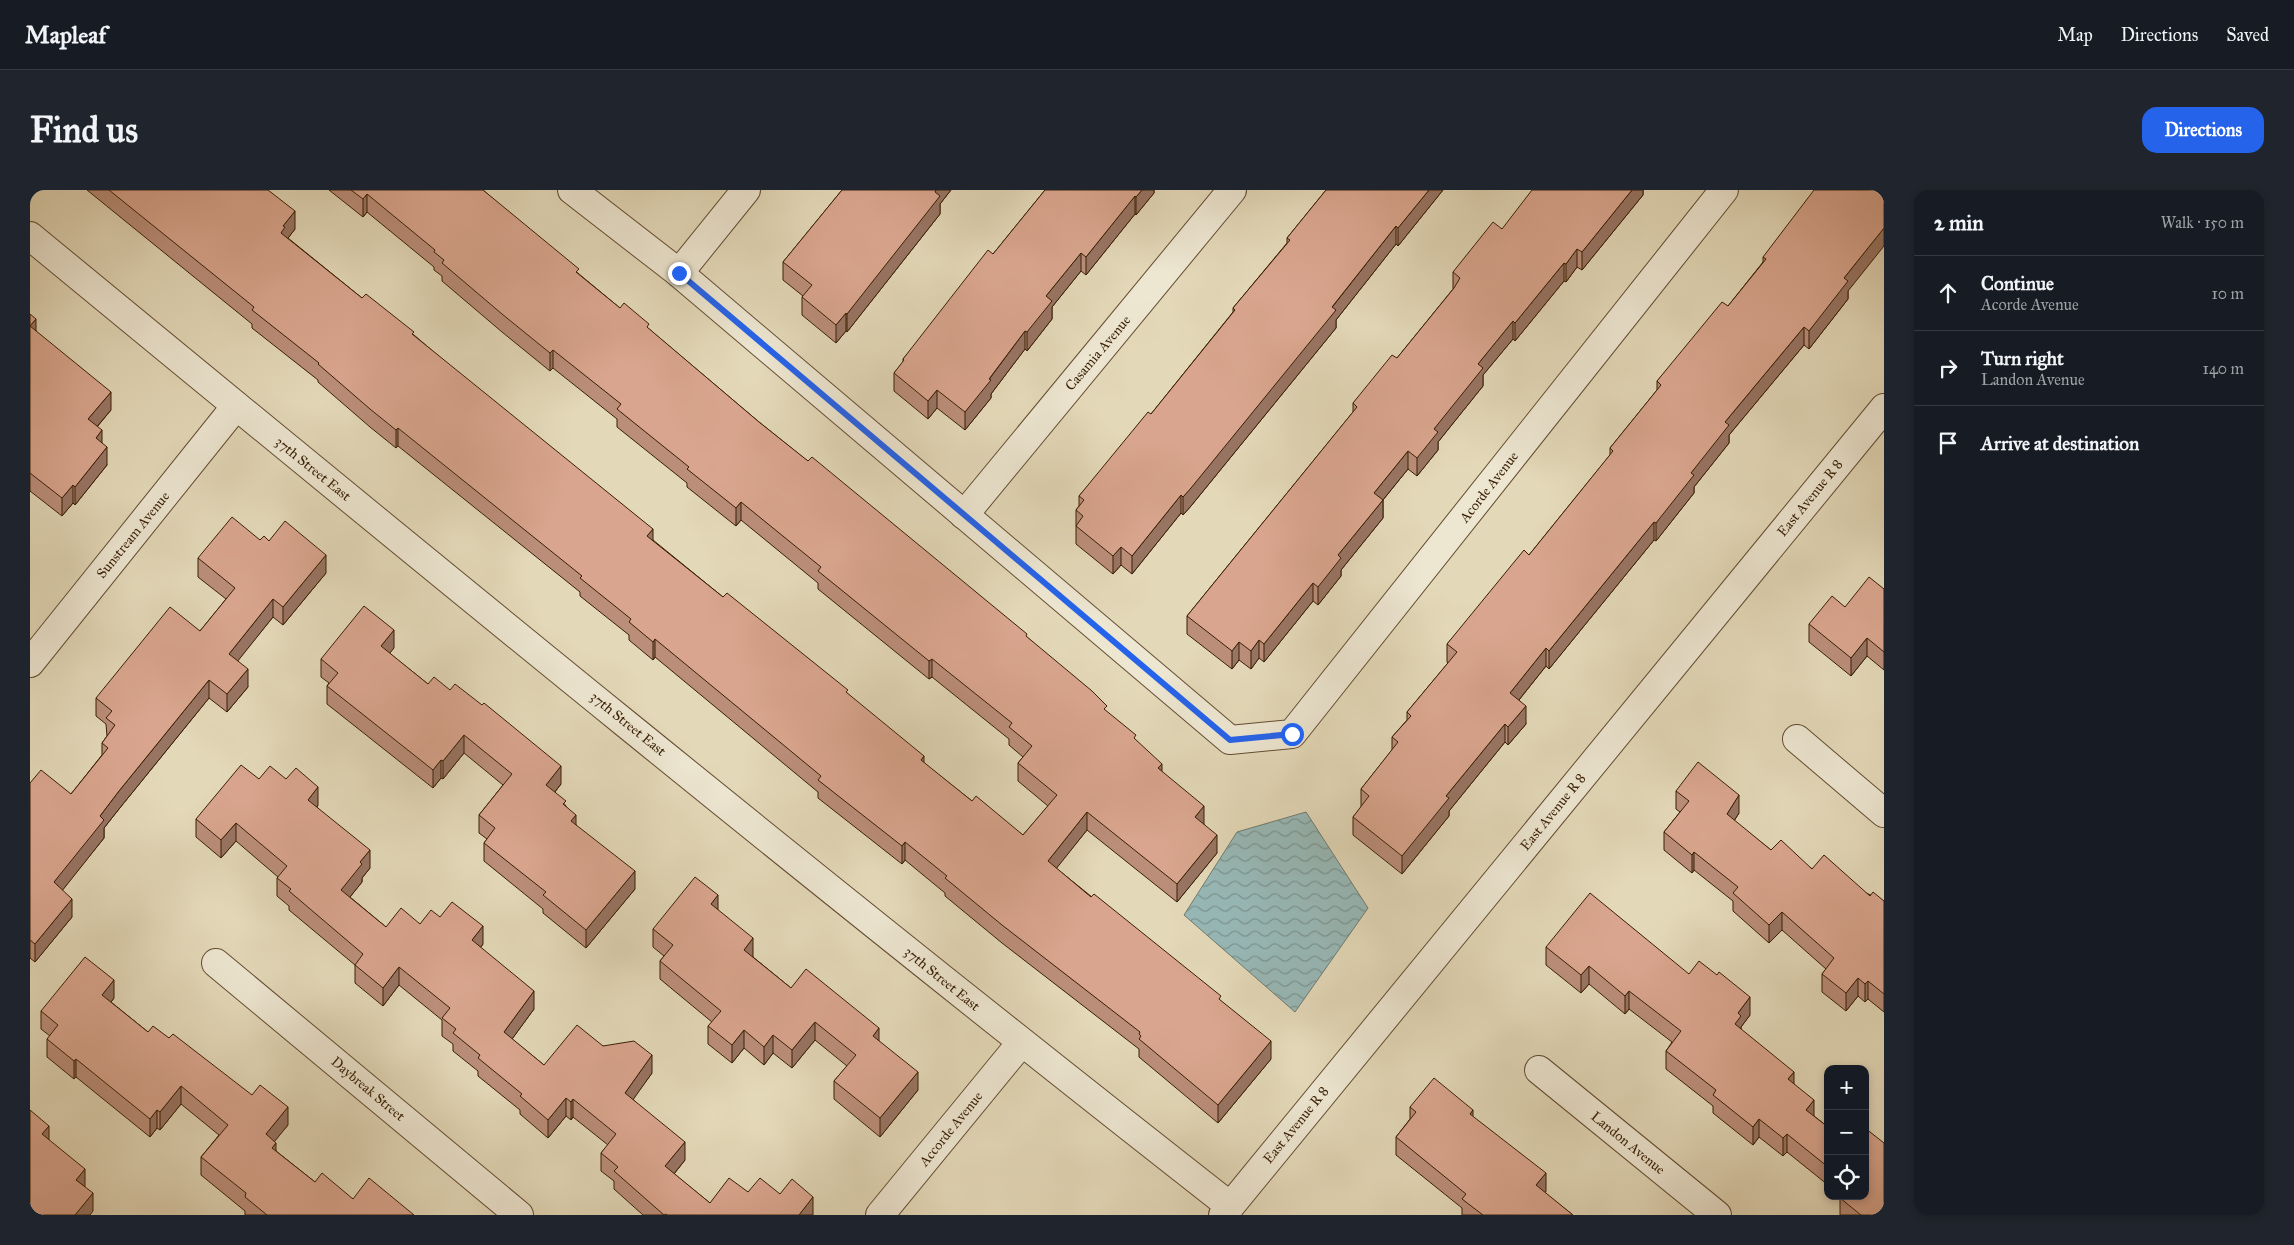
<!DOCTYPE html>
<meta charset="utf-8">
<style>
:root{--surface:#171b24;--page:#20242c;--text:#f1f3f6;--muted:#9ea1a6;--line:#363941;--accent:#2563eb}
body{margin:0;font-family:"IM FELL Great Primer",serif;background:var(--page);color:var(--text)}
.controls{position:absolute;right:15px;bottom:15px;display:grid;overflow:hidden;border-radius:10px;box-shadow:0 2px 8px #0003}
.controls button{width:45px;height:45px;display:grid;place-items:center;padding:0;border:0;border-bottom:1px solid var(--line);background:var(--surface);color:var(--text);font:25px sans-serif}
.stop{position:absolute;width:15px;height:15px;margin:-11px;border:4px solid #2563eb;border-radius:50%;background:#fff}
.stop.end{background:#2563eb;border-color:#fff;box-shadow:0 1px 5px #0008}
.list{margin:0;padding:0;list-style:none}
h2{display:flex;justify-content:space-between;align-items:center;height:65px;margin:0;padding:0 20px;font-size:21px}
h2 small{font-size:16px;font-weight:400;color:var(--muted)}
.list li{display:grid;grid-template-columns:32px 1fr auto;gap:15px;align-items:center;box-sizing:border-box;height:75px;padding:0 20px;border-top:1px solid var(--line)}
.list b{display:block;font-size:19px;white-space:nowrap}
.list p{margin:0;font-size:16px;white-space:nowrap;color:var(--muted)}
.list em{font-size:16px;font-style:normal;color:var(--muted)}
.icon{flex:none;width:28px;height:28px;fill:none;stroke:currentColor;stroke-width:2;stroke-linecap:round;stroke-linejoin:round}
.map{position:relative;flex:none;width:1854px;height:1025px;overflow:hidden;border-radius:15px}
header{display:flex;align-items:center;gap:30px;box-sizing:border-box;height:70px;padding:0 25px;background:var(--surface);border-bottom:1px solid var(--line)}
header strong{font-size:24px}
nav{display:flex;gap:28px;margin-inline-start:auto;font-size:18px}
.intro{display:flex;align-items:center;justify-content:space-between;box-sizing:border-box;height:120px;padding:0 30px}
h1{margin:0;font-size:35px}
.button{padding:12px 22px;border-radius:15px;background:var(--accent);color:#fff;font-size:18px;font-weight:700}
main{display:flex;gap:30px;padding:0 30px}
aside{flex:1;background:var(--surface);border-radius:15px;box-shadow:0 2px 8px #0003}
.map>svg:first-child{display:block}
.water{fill:url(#water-waves);stroke:#717a6f}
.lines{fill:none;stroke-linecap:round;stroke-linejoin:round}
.minor-casing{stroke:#634c31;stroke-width:30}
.tertiary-casing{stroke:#634c31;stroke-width:30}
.minor{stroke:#ede6d1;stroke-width:28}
.tertiary{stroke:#ede6d1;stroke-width:28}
.wall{fill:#bb8e7a;stroke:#381e04}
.shaded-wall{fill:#987463;stroke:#381e04}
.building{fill:#d9a58e;stroke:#381e04}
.route{stroke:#2563eb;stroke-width:6}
.labels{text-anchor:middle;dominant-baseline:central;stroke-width:5;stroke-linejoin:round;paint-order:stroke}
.street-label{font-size:14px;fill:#381e04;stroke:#ede6d1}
</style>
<header>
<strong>Mapleaf</strong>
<nav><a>Map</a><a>Directions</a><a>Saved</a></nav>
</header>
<div class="intro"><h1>Find us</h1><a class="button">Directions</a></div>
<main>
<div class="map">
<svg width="1854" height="1025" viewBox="0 0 1854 1025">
<defs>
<pattern id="water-waves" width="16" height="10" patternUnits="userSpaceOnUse" patternTransform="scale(1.25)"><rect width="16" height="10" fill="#97b8b6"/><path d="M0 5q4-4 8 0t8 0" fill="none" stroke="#7c9592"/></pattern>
</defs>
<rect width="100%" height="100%" fill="#e3d8b8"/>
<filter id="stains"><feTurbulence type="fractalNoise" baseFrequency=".004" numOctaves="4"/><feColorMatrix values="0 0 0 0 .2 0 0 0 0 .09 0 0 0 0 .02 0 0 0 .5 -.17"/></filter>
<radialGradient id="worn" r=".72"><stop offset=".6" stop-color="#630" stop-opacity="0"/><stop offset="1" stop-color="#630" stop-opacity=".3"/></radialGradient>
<path class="water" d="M1276 622 1338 718 1265 822 1154 725 1207 642Z"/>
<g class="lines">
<g class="minor-casing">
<g id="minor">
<path d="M542 0 649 83 1200 550 1262 544 1694 0"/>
<path d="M0 46C397 373 795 699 1200 1016"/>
<path d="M649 83 716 0"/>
<path d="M934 325 1202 0"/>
<path d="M0 473 206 216"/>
<path d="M1767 549 1854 623"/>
<path d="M186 773 489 1025"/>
<path d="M1509 880 1687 1025"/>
<path d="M850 1025 991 853"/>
</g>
</g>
<g class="tertiary-casing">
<path id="tertiary" d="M1193 1025 1854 218"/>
</g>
<use href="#minor" class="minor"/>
<use href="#tertiary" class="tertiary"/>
</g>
<g class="wall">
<path d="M57 0H238L265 39 258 48 332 108 384 145 623 350 693 407 818 504 894 573 942 611 993 645 1018 616 988 591V573L993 567 979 555V549L902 487 899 489 788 399V393L711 330 706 336 657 297V293L587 237V229L523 178 520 181 472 142 412 91V86L404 80V77L337 22 333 27 299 0H453L549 84 590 118 619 139 729 232 997 447 1106 550 1174 634 1187 663 1147 712 1057 640 1026 678 1191 811 1241 869 1188 933 1109 867V859L972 753 915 706V703L875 670 872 674 788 608V602L625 467 623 470 599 450V445L550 406V402L368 256 366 258 340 237 288 192V190L222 138V134Z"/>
<path d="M812 0H921L910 14V24L817 142 816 141 806 153 772 125V107L773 106 753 90V72Z"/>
<path d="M1015 0H1124V3L1106 25 1105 24 1056 85 1051 81 1022 117V129L997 161 995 159 961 204V208L935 240 907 218 898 229 864 201V183L873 172V169L963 64Z"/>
<path d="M1296 0H1413L1368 56 1366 54 1306 130V138L1161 316 1153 325 1151 323 1102 384 1091 375 1083 384 1046 354V320L1049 316V306L1121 224 1203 122V118L1257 53V48Z"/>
<path d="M1613 0V5L1552 80 1547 77 1536 92 1534 91 1485 151 1483 149 1453 185V196L1408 252V260L1387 286 1378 279 1353 310V328L1311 380V386L1288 415 1283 411 1234 472 1229 468 1221 479 1209 470 1202 479 1157 444V426L1323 222V213L1367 168 1423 99V82L1472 39Z"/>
<path d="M1733 67 1818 101V109L1779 159 1774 155 1699 245V253L1664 297V303L1626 351 1624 350 1519 479 1516 476 1489 510 1496 534 1478 555 1475 552 1419 621V626L1372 684 1323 645V627L1331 617V599L1362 560V547L1377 530V522L1418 473 1417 472V454L1499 365 1580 265V258L1627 200V191L1698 116 1733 72Z"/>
<path d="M0 124 6 141 81 220 67 237 77 275 45 315 43 313 32 326 0 301Z"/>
<path d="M230 350 239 351 296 383 253 435 243 427 207 471 218 497 197 522 179 508 89 619 74 638V648L32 700 42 727 5 772 0 768V593L41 604 72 565V553L77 546 76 534 66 526V508L170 441 196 409 168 387V368Z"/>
<path d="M1854 399V480L1837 466 1821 486 1779 452V434Z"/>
<path d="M364 458 359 463 398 494 531 594 525 602 536 616 546 635 605 699 556 758 513 723V719L454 671V653L457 649 449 643V625L473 595 434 563 413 589 411 588 403 598 297 514V496L299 493 291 487V469Z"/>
<path d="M229 589H256L288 615 287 617 340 678 332 688V692L320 707 356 737 390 734 410 727 453 754 450 758 504 819 482 849 514 875 573 856 622 883 603 909 655 970 644 984 680 1013 718 1002 750 1004 783 1025H613L584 999V991L571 981V963L578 955 543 927 541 930 536 926 518 948 490 924V920L448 886V881L423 861V854L412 846V830L369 795 353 816 325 793V775L259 720V716L247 706V688L248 687 206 651 191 668 166 647V629Z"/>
<path d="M1646 601 1709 623 1704 631 1741 660 1854 711V822L1838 809 1835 812 1828 806 1816 821 1792 802V784L1796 779 1752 740 1739 753 1703 721V711L1664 680 1662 683 1634 660V642L1650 622 1646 619Z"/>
<path d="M688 720 723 766V767L761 798 849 851 888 900 850 947 804 909V891L817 876 785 850 762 878 743 863 734 875 714 858 702 873 678 854V836L682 832 630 789V771L634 766 623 757V739Z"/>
<path d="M1516 757 1659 784 1720 825 1711 837V840L1764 894 1784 926 1798 937V995L1757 962 1753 966 1729 947 1723 955 1683 923V916L1636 879V861L1642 852 1599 819 1595 824 1559 794 1551 803 1516 775Z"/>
<path d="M84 808 81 812 118 842 139 848 258 935 244 951 246 961 285 992 323 1009 384 1025H215V1021L171 985V967L189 945 151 914 130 940 127 938 120 947 46 887 44 889 17 867V849L20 846 11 839V821Z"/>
<path d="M1380 917 1443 927 1516 1001 1515 1003 1543 1025H1432V1018L1366 965V947L1380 929Z"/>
<path d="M1810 1008 1854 1025H1810Z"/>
</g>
<g class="shaded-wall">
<path d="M906 0H921L910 14V24L817 142V124Z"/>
<path d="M1112 0H1124V3L1106 25V7Z"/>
<path d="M1399 0H1413L1368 56V38Z"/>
<path d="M1602 0H1613V5L1552 80V62Z"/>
<path d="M337 4V22L333 27V9Z"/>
<path d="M1105 6V24L1056 85V67Z"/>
<path d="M265 21V39L255 52 251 43 253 36Z"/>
<path d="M1366 36V54L1306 130V138L1161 316 1153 325V307Z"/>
<path d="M1854 38V56L1818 101V109L1779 159V141L1814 88Z"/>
<path d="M1547 59V77L1536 92V74Z"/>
<path d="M1051 63V81L1022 117V129L997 161V142L1016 106Z"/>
<path d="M1534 73V91L1485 151V133Z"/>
<path d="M816 123V141L806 153V135Z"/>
<path d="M6 129V147L0 136Z"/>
<path d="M1483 131V149L1453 185V196L1408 252V260L1387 286V268L1404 239 1448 174Z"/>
<path d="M1774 137V155L1699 245V253L1664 297V303L1626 351V333L1661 283 1695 232Z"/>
<path d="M995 141V159L961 204V208L935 240V222Z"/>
<path d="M523 160V178L520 181V163Z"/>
<path d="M907 200V218L898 229V211Z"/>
<path d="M81 202V220L58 247V229Z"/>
<path d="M368 238V256L366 258V240Z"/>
<path d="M72 240V258L66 248Z"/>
<path d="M77 257V275L45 315V297Z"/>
<path d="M1378 261V279L1344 321V303Z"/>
<path d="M43 295V313L32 326V308Z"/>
<path d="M1151 305V323L1102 384V366Z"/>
<path d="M1353 310V328L1311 380V386L1288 415V397L1308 365Z"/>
<path d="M711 312V330L706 336V318Z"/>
<path d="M1624 332V350L1519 479V461Z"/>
<path d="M623 339V357L617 346Z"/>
<path d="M1091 357V375L1083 384V366Z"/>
<path d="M296 365V383L253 435V417Z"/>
<path d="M1283 393V411L1234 472V454Z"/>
<path d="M243 409V427L199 482V464Z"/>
<path d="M364 440V458L351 474V456Z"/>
<path d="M1837 448V466L1821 486V468Z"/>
<path d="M625 449V467L623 470V452Z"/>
<path d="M1229 450V468L1221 479V461Z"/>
<path d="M1209 452V470L1202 479V461Z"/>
<path d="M1516 458V476L1480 521V503Z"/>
<path d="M902 469V487L899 489V471Z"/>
<path d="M218 479V497L197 522V504Z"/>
<path d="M179 490V508L89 619 74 638V648L24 711V692L70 626 89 601Z"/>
<path d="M1496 516V534L1478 555V537Z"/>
<path d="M1475 534V552L1419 621V626L1372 684V666L1416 606Z"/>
<path d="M434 545V563L413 589V571Z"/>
<path d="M894 566V584L891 570Z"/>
<path d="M411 570V588L403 598V580Z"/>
<path d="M1132 574V592L1128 578Z"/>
<path d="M531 576V594L516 613V595Z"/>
<path d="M288 597V615L278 628V610Z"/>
<path d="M1709 605V623L1697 642V624Z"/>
<path d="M1174 616V634L1165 645V627Z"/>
<path d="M1057 622V640L1018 689V671Z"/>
<path d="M546 625V643L541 631Z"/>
<path d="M206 633V651L191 668V650Z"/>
<path d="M1187 645V663L1147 712V694Z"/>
<path d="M875 652V670L872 674V656Z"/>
<path d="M340 660V678L332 688V692L311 718V700L330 672Z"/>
<path d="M1664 662V680L1662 683V665Z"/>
<path d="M605 681V699L556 758V740Z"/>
<path d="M688 705V724L681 714Z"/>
<path d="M42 709V727L5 772V754Z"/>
<path d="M1752 722V740L1739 753V735Z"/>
<path d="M453 736V754L442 769V750Z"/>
<path d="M723 748V766L714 778V760Z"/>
<path d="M1559 776V794L1551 803V785Z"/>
<path d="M369 777V795L353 816V798Z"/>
<path d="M1828 788V806L1816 821V803Z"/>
<path d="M84 790V808L72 823V805Z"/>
<path d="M1838 791V809L1835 812V794Z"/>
<path d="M504 801V819L474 860V842Z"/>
<path d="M1599 801V819L1595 824V806Z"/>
<path d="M1720 807V825L1711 837V844L1705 834 1708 823Z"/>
<path d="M785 832V850L762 878V860Z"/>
<path d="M849 838V856L843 846Z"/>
<path d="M714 840V858L702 873V855Z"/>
<path d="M743 845V863L734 875V857Z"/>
<path d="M1241 851V869L1188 933V915Z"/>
<path d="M622 865V883L595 921V903Z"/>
<path d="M46 869V887L44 889V871Z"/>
<path d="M888 882V900L850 947V928Z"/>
<path d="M1764 882V900L1758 889Z"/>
<path d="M151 896V914L130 940V922Z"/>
<path d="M536 908V926L518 948V930Z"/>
<path d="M543 909V927L541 930V912Z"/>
<path d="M1784 910V928L1776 920Z"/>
<path d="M258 917V935L236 962V944Z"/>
<path d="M127 920V938L120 947V929Z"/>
<path d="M1443 920V938L1440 924Z"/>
<path d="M1729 929V947L1723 955V937Z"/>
<path d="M19 936V954L12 944Z"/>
<path d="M1757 944V962L1753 966V948Z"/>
<path d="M655 952V970L635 995V976Z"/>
<path d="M246 953V971L242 958Z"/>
<path d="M55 979V997L46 990Z"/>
<path d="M1516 983V1001L1506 1013V995Z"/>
<path d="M63 1003V1021L60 1025H45Z"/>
<path d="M783 1007V1025H769Z"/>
</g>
<g class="building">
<path d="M79 0H238L265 21 253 36 255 37 251 43 332 108 336 104 384 142 382 144 623 339 617 346 693 407 697 403 818 500 816 502 894 566 891 570 942 611 946 606 993 645 1027 605 988 573 1002 556 979 537 982 533 902 469 899 471 788 381 791 377 711 312 706 318 657 279 659 277 587 219 591 214 523 160 520 163 472 124 412 73 414 70 404 62 405 60 337 4 333 9 321 0H453L549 79 546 82 590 118 594 113 619 134 617 137 729 232 778 271 782 267 997 444 996 446 1062 501 1077 516 1074 519 1106 545 1104 548 1132 574 1128 578 1174 616 1165 627 1187 645 1147 694 1057 622 1018 671 1061 707 1064 704 1191 806 1189 809 1241 851 1188 915 1109 849 1111 846 1109 844 1110 842 972 735 915 688 917 686 875 652 872 656 788 590 791 586 625 449 623 452 599 432 601 429 550 388 552 386 368 238 366 240 340 219 288 174 289 173 222 120 224 117Z"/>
<path d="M812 0H906L905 2 910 6 817 124 816 123 806 135 772 107 782 95 753 72Z"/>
<path d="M1015 0H1112L1106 7 1105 6 1056 67 1051 63 1016 106 1022 111 997 142 995 141 959 189 961 190 935 222 907 200 898 211 864 183 874 170 873 169 958 60 963 64Z"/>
<path d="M1296 0H1399L1368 38 1366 36 1302 117 1306 120 1161 298 1153 307 1151 305 1102 366 1091 357 1083 366 1046 336 1053 326 1046 320 1054 310 1049 306 1118 222 1121 224 1205 120 1203 118 1260 50 1257 48Z"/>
<path d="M1502 0H1602L1552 62 1547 59 1536 74 1534 73 1485 133 1483 131 1448 174 1453 178 1404 239 1408 242 1387 268 1378 261 1344 303 1353 310 1308 365 1311 368 1288 397 1283 393 1234 454 1229 450 1221 461 1209 452 1202 461 1157 426 1327 217 1323 213 1362 165 1367 168 1424 98 1430 88 1423 82 1463 32 1472 39Z"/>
<path d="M1784 0H1854V38L1814 88 1818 91 1779 141 1774 137 1695 232 1699 235 1661 283 1664 285 1626 333 1624 332 1519 461 1516 458 1480 503 1496 516 1478 537 1475 534 1416 606 1419 608 1372 666 1323 627 1339 606 1331 599 1368 552 1362 547 1381 526 1377 522 1427 462 1417 454 1494 360 1499 365 1583 261 1580 258 1631 195 1627 191 1692 112 1698 116 1736 69 1733 67 1781 4Z"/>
<path d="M0 124 6 129 0 136 81 202 58 229 72 240 66 248 77 257 45 297 43 295 32 308 0 283Z"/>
<path d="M202 327 230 350 234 346 239 351 255 331 296 365 253 417 243 409 199 464 218 479 197 504 179 490 89 601 70 626 74 630 24 692 42 709 5 754 0 750V593L11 580 41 604 78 558 72 553 85 535 76 528 82 521 66 508 140 417 170 441 205 398 168 368Z"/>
<path d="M1839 387 1854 399V462L1837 448 1821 468 1779 434 1802 406 1815 417Z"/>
<path d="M334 416 364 440 351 456 398 494 404 487 420 500 425 494 452 515 454 513 531 576 516 595 536 611 533 614 546 625 541 631 605 681 556 740 513 705 516 702 454 653 465 638 449 625 482 584 434 545 413 571 411 570 403 580 297 496 308 483 291 469Z"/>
<path d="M1668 572 1709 605 1697 624 1741 660 1751 650 1782 679 1794 665 1840 706 1843 702 1854 711V804L1838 791 1835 794 1828 788 1816 803 1792 784 1804 768 1752 722 1739 735 1703 703 1708 697 1664 662 1662 665 1634 642 1659 611 1646 601Z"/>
<path d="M211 575 229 589 240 576 256 589 266 578 288 597 278 610 340 660 330 672 332 674 311 700 356 737 371 718 390 734 401 720 410 727 422 712 453 736 442 750 504 801 474 842 514 875 547 835 573 856 604 851 622 865 595 903 655 952 635 976 680 1013 699 988 718 1002 730 988 750 1004 762 989 783 1007 769 1025H637L636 1024 634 1025 584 981 588 977 571 963 586 944 543 909 541 912 536 908 518 930 490 906 492 904 448 868 450 865 423 843 426 839 412 828 420 818 369 777 353 798 325 775 333 764 259 701 261 699 247 688 257 676 206 633 191 650 166 629Z"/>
<path d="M665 687 688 705 681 714 723 748 714 760 761 798 776 779 849 838 843 846 888 882 850 928 804 891 826 865 785 832 762 860 743 845 734 857 714 840 702 855 678 836 691 821 630 771 643 755 623 739Z"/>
<path d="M1560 703 1659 784 1669 771 1687 785 1689 782 1720 807 1708 823 1711 826 1705 834 1764 882 1758 889 1784 910 1776 920 1798 937V977L1757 944 1753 948 1729 929 1723 937 1683 905 1686 900 1636 861 1651 841 1599 801 1595 806 1559 776 1551 785 1516 757Z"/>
<path d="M55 767 84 790 72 805 118 842 123 836 139 848 143 844 222 905 230 895 258 917 236 944 246 953 242 958 285 992 292 983 323 1009 339 988 384 1025H237L215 1007 216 1003 171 967 198 935 151 896 130 922 127 920 120 929 46 869 44 871 17 849 28 835 11 821Z"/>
<path d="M1404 888 1443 920 1440 924 1516 983 1506 995 1543 1025H1453L1432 1009 1436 1004 1366 947 1386 922 1380 917Z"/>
<path d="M0 920 19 936 12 944 55 979 46 990 63 1003 45 1025H0Z"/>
<path d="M1835 938 1854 953V1025H1831L1810 1008 1811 1006H1835Z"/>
</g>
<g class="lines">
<path class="route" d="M649 83 1200 550 1262 544"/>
</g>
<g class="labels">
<g class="street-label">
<text transform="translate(1068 163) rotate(-50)">Casamia Avenue</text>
<text transform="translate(283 279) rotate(39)">37th Street East</text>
<text transform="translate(1459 297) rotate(-52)">Acorde Avenue</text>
<text transform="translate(1780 308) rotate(-51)">East Avenue R 8</text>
<text transform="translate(103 345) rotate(-51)">Sunstream Avenue</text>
<text transform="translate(598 534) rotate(39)">37th Street East</text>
<text transform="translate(1523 622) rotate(-51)">East Avenue R 8</text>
<text transform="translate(912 789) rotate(39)">37th Street East</text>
<text transform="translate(338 899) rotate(40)">Daybreak Street</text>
<text transform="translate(1266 935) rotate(-51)">East Avenue R 8</text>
<text transform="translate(921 939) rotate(-51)">Accorde Avenue</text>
<text transform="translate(1598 953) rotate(39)">Landon Avenue</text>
</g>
</g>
<rect width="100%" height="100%" filter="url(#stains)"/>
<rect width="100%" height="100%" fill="url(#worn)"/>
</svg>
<div class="controls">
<button>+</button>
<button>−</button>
<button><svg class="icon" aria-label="locate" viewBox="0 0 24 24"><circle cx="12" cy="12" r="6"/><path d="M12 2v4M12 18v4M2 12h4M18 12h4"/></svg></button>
</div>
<div class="stop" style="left:1262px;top:544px"></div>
<div class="stop end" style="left:649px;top:83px"></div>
</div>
<aside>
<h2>2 min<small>Walk · 150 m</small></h2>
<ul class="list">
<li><svg class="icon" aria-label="ahead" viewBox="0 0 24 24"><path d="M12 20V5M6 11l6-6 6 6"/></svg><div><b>Continue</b><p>Acorde Avenue</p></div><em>10 m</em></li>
<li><svg class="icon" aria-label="right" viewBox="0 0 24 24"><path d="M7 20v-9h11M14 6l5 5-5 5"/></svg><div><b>Turn right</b><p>Landon Avenue</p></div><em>140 m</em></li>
<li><svg class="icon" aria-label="arrive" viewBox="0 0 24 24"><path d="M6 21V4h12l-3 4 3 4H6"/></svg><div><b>Arrive at destination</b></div></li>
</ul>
</aside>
</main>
